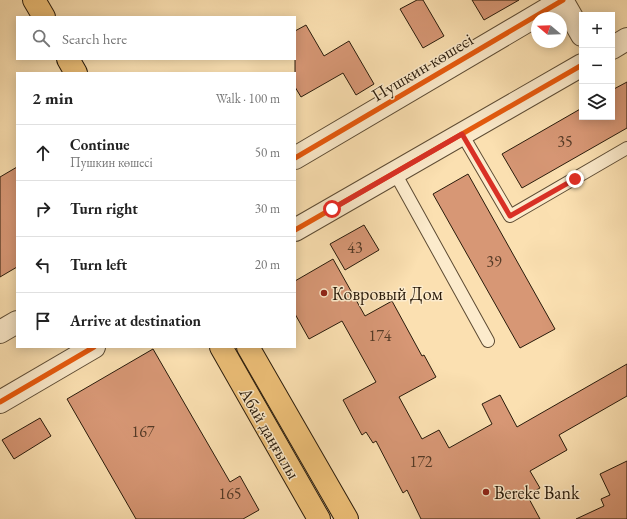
<!DOCTYPE html>
<meta charset="utf-8">
<style>
:root{--surface:#fff;--page:#f2f2f2;--text:#222;--muted:#767676;--line:#e0e0e0}
body{margin:0;font-family:"EB Garamond",serif;background:var(--page);color:var(--text)}
.controls{position:absolute;right:12px;top:12px;display:grid;overflow:hidden;border-radius:0px;box-shadow:0 2px 10px #0003}
.controls button{width:36px;height:36px;display:grid;place-items:center;padding:0;border:0;border-bottom:1px solid var(--line);background:var(--surface);color:var(--text);font:20px sans-serif}
.compass{position:absolute;left:531px;top:12px;width:36px;height:36px;border-radius:50%;background:var(--surface);box-shadow:0 2px 10px #0003;rotate:289deg}
.stop{position:absolute;width:12px;height:12px;margin:-9px;border:3px solid #d93025;border-radius:50%;background:#fff}
.stop.end{background:#d93025;border-color:#fff;box-shadow:0 1px 4px #0008}
.list{margin:0;padding:0;list-style:none}
h2{display:flex;justify-content:space-between;align-items:center;height:52px;margin:0;padding:0 16px;font-size:17px}
h2 small{font-size:13px;font-weight:400;color:var(--muted)}
.list li{display:grid;grid-template-columns:26px 1fr auto;gap:12px;align-items:center;box-sizing:border-box;height:56px;padding:0 16px;border-top:1px solid var(--line)}
.list b{display:block;font-size:15px;white-space:nowrap}
.list p{margin:0;font-size:13px;white-space:nowrap;color:var(--muted)}
.list em{font-size:13px;font-style:normal;color:var(--muted)}
.icon{flex:none;width:22px;height:22px;fill:none;stroke:currentColor;stroke-width:2;stroke-linecap:round;stroke-linejoin:round}
.map{position:relative;flex:none;width:627px;height:519px;overflow:hidden}
.search{position:absolute;background:var(--surface);box-shadow:0 2px 10px #0003;left:16px;top:16px;width:280px;height:44px;display:flex;align-items:center;gap:10px;box-sizing:border-box;padding:0 14px;border-radius:0px;color:var(--muted);font-size:15px}
.panel{position:absolute;background:var(--surface);box-shadow:0 2px 10px #0003;left:16px;top:72px;width:280px;height:276px;border-radius:0px}
.map>svg:first-child{display:block}
.building{fill:#d79775;stroke:#291b0b}
.lines{fill:none;stroke-linecap:round;stroke-linejoin:round}
.service-casing{stroke:#5e4c34;stroke-width:14}
.minor-casing{stroke:#5e4c34;stroke-width:24}
.primary-casing{stroke:#291b0b;stroke-width:24}
.service{stroke:#fcebcc;stroke-width:12}
.minor{stroke:#fcebcc;stroke-width:22}
.primary{stroke:#eec078;stroke-width:22}
.cycleway-casing{stroke:#fcebcc;stroke-width:8}
.cycleway{stroke:#e8590c;stroke-width:5}
.route{stroke:#d93025;stroke-width:5}
.poi-dot{fill:#8f2418;stroke:#fcebcc;stroke-width:1.5}
.labels{text-anchor:middle;dominant-baseline:central;stroke-width:3;stroke-linejoin:round;paint-order:stroke}
.number-label{font-size:16px;fill:#543a26}
.street-label{font-size:18px;fill:#291b0b;stroke:#fcebcc}
.poi-label{font-size:18px;fill:#291b0b;stroke:#fcebcc;text-anchor:start}
</style>
<div class="map">
<svg width="627" height="519" viewBox="0 0 627 519">
<rect width="100%" height="100%" fill="#fbe0b1"/>
<filter id="stains"><feTurbulence type="fractalNoise" baseFrequency=".005" numOctaves="4"/><feColorMatrix values="0 0 0 0 .2 0 0 0 0 .09 0 0 0 0 .02 0 0 0 .5 -.17"/></filter>
<radialGradient id="worn" r=".72"><stop offset=".6" stop-color="#630" stop-opacity="0"/><stop offset="1" stop-color="#630" stop-opacity=".3"/></radialGradient>
<g class="building">
<path d="M417 0H423L444 36 423 48 400 9Z"/>
<path d="M472 0H519L484 20Z"/>
<path d="M306 25 324 56 349 41 374 84 356 95 343 73 301 97 295 87V31Z"/>
<path d="M627 82V128L522 188 502 154 582 108V117H612V90Z"/>
<path d="M17 167V267L0 277V177Z"/>
<path d="M468 174 555 329 520 348 433 194Z"/>
<path d="M364 225 379 250 345 270 330 244Z"/>
<path d="M333 259 365 316 392 301 422 356 424 355 436 377 399 397 422 439 439 430 449 448 492 424 482 404 500 395 517 427 627 364V396L559 435 567 450 530 471 540 488 527 495 540 519H421L407 490 403 493 376 441 373 443 366 432 362 435 343 400 376 382 342 321 309 339 295 314V281Z"/>
<path d="M153 349 230 482 240 476 259 510 243 519H136L67 399Z"/>
<path d="M40 418 51 436 14 459 2 440Z"/>
<path d="M627 461V519H576L604 506 601 499 610 495 600 474Z"/>
</g>
<g class="lines">
<g class="service-casing">
<g id="service">
<path d="M462 134 510 216 627 148"/>
<path d="M395 173 488 341"/>
</g>
</g>
<g class="minor-casing">
<g id="minor">
<path d="M562 0 582 35"/>
<path d="M612 48 627 39"/>
<path d="M295 158 563 0"/>
<path d="M295 230 582 65"/>
<path d="M0 332 17 322"/>
<path d="M0 402 94 347"/>
</g>
</g>
<g class="primary-casing">
<g id="primary">
<path d="M34 0 44 17"/>
<path d="M68 59 76 73"/>
<path d="M221 347 319 519"/>
<path d="M248 347 347 519"/>
</g>
</g>
<use href="#service" class="service"/>
<use href="#minor" class="minor"/>
<use href="#primary" class="primary"/>
<g class="cycleway-casing">
<g id="cycleway">
<path d="M295 158 563 0"/>
<path d="M295 230 582 65"/>
<path d="M0 402 94 347"/>
</g>
</g>
<use href="#cycleway" class="cycleway"/>
</g>
<g class="lines">
<path class="route" d="M332 209 462 134 510 216 575 179"/>
</g>
<g class="poi-dot">
<circle cx="324" cy="293" r="4"/>
<circle cx="486" cy="492" r="4"/>
</g>
<g class="labels">
<g class="number-label">
<text x="565" y="141">35</text>
<text x="355" y="247">43</text>
<text x="494" y="261">39</text>
<text x="380" y="335">174</text>
<text x="143" y="431">167</text>
<text x="421" y="461">172</text>
<text x="230" y="493">165</text>
</g>
<g class="street-label">
<text transform="translate(422 67) rotate(-31)">Пушкин көшесі</text>
<text transform="translate(270 433) rotate(60)">Абай даңғылы</text>
</g>
<g class="poi-label">
<text x="332" y="293">Ковровый Дом</text>
<text x="494" y="492">Bereke Bank</text>
</g>
</g>
<rect width="100%" height="100%" filter="url(#stains)"/>
<rect width="100%" height="100%" fill="url(#worn)"/>
</svg>
<div class="controls">
<button>+</button>
<button>−</button>
<button><svg class="icon" aria-label="layers" viewBox="0 0 24 24"><path d="M12 4l9 5-9 5-9-5zM3 14l9 5 9-5"/></svg></button>
</div>
<svg class="compass" viewBox="-18 -18 36 36"><path d="M0-13l5 13h-10z" fill="#e53935"/><path d="M0 13l5-13h-10z" fill="#767676"/></svg>
<div class="stop" style="left:332px;top:209px"></div>
<div class="stop end" style="left:575px;top:179px"></div>
<div class="search"><svg class="icon" aria-label="search" viewBox="0 0 24 24"><circle cx="10" cy="10" r="6"/><path d="M15 15l6 6"/></svg>Search here</div>
<section class="panel">
<h2>2 min<small>Walk · 100 m</small></h2>
<ul class="list">
<li><svg class="icon" aria-label="ahead" viewBox="0 0 24 24"><path d="M12 20V5M6 11l6-6 6 6"/></svg><div><b>Continue</b><p>Пушкин көшесі</p></div><em>50 m</em></li>
<li><svg class="icon" aria-label="right" viewBox="0 0 24 24"><path d="M7 20v-9h11M14 6l5 5-5 5"/></svg><div><b>Turn right</b></div><em>30 m</em></li>
<li><svg class="icon" aria-label="left" viewBox="0 0 24 24"><path d="M17 20v-9H6M10 6l-5 5 5 5"/></svg><div><b>Turn left</b></div><em>20 m</em></li>
<li><svg class="icon" aria-label="arrive" viewBox="0 0 24 24"><path d="M6 21V4h12l-3 4 3 4H6"/></svg><div><b>Arrive at destination</b></div></li>
</ul>
</section>
</div>
